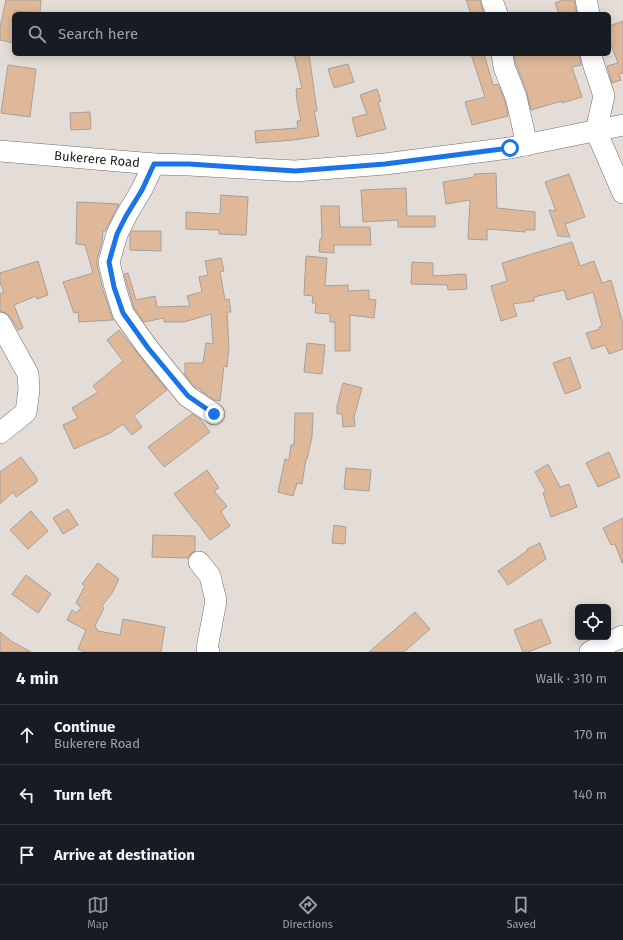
<!DOCTYPE html>
<meta charset="utf-8">
<style>
:root{--surface:#171b24;--page:#242831;--text:#f1f3f6;--muted:#9ea1a6;--line:#363941;--accent:#8c9099}
body{margin:0;font-family:"Fira Sans",sans-serif;background:var(--page);color:var(--text)}
.controls{position:absolute;right:12px;bottom:12px;display:grid;overflow:hidden;border-radius:6px;box-shadow:0 2px 10px #0003}
.controls button{width:36px;height:36px;display:grid;place-items:center;padding:0;border:0;border-bottom:1px solid var(--line);background:var(--surface);color:var(--text);font:20px sans-serif}
.stop{position:absolute;width:12px;height:12px;margin:-9px;border:3px solid #1a73e8;border-radius:50%;background:#fff}
.stop.end{background:#1a73e8;border-color:#fff;box-shadow:0 1px 4px #0008}
.list{margin:0;padding:0;list-style:none}
h2{display:flex;justify-content:space-between;align-items:center;height:52px;margin:0;padding:0 16px;font-size:17px}
h2 small{font-size:13px;font-weight:400;color:var(--muted)}
.list li{display:grid;grid-template-columns:26px 1fr auto;gap:12px;align-items:center;box-sizing:border-box;height:60px;padding:0 16px;border-top:1px solid var(--line)}
.list b{display:block;font-size:15px;white-space:nowrap}
.list p{margin:0;font-size:13px;white-space:nowrap;color:var(--muted)}
.list em{font-size:13px;font-style:normal;color:var(--muted)}
.icon{flex:none;width:22px;height:22px;fill:none;stroke:currentColor;stroke-width:2;stroke-linecap:round;stroke-linejoin:round}
.map{position:relative;flex:none;width:623px;height:652px;overflow:hidden}
.search{position:absolute;background:var(--surface);box-shadow:0 2px 10px #0003;left:12px;right:12px;top:12px;height:44px;display:flex;align-items:center;gap:10px;box-sizing:border-box;padding:0 14px;border-radius:6px;color:var(--muted);font-size:15px}
.sheet{height:232px;background:var(--surface)}
nav{display:flex;justify-content:space-around;align-items:center;box-sizing:border-box;height:56px;border-top:1px solid var(--line);background:var(--surface);font-size:11px;color:var(--muted)}
nav a{display:grid;justify-items:center;gap:2px}
nav .on{color:var(--accent)}
.map>svg:first-child{display:block}
.building{fill:#deb898;stroke:#a6a09b}
.lines{fill:none;stroke-linecap:round;stroke-linejoin:round}
.minor-casing{stroke:#736d68;stroke-width:22}
.minor{stroke:#fff;stroke-width:21}
.route{stroke:#1a73e8;stroke-width:5}
.labels{text-anchor:middle;dominant-baseline:central;stroke-width:3;stroke-linejoin:round;paint-order:stroke}
.street-label{font-size:13px;fill:#201e1c;stroke:#fff}
</style>
<div class="map">
<svg width="623" height="652" viewBox="0 0 623 652">
<rect width="100%" height="100%" fill="#e4ddd7"/>
<g class="building">
<path d="M6 0H41L40 13 14 11V43L0 40V28Z"/>
<path d="M466 0H480L484 14H471Z"/>
<path d="M562 0H574L577 14H559L555 3Z"/>
<path d="M623 21V73L619 74 621 80 612 83 607 66 618 63 609 39V26Z"/>
<path d="M294 54H309L317 111H314L319 136 294 140 256 143 255 131 298 128 297 121H301L296 95H297L296 89 302 88Z"/>
<path d="M471 54H484L493 85 498 84 505 101 508 116 472 125 465 102 485 97Z"/>
<path d="M514 54H579L581 65 572 67 582 97 562 103V101L531 110 527 93 516 64Z"/>
<path d="M348 64 354 82 334 88 328 69Z"/>
<path d="M8 65 36 69 30 117 1 113Z"/>
<path d="M377 89 381 101 378 102 386 129 357 137 352 118 367 114 360 95Z"/>
<path d="M90 112 91 129 71 130 70 113Z"/>
<path d="M496 173 497 208 535 212V230H525V232L487 229V240L468 239 470 200 446 204 443 182 475 177 474 174Z"/>
<path d="M569 174 585 217 565 224 570 237 558 236 549 210 556 211 545 182Z"/>
<path d="M406 188 407 216H435V227H398V220L363 222 361 190Z"/>
<path d="M221 195 248 197 246 235 219 234V230L186 229V212L220 214Z"/>
<path d="M77 202 119 204 105 231H103L102 242 97 259V265L103 290 113 320 79 322 78 312 74 313 63 282 93 273 85 245 76 244Z"/>
<path d="M321 206H339L340 227H370L371 245H334V253L319 252 320 239H322Z"/>
<path d="M132 231H161V251L130 250V235Z"/>
<path d="M572 242 580 266 594 261 602 283 611 280 623 324V349L609 354 605 345 592 349 586 333 600 329 599 327 602 326 593 292 567 300 564 290 534 297V301L513 304 517 316 501 321 491 286 507 281 502 263Z"/>
<path d="M306 256 327 258 325 286 348 285V291L369 290V299L376 300 374 318 350 315V351H335V322H330V314L315 313 316 303H312L313 296 304 295Z"/>
<path d="M221 258 224 271 220 272 225 300 229 299 231 312H227L229 346 227 367 224 366 220 401 214 400 200 390V389L195 387 185 375V363H203L206 343 213 344 211 314 184 322H164V318L144 322 134 308 124 274 128 273 136 300 155 296 157 307 190 306 187 296 202 292 199 277 208 275 205 261Z"/>
<path d="M38 261 48 295 37 299 36 296 14 305 23 328 18 330 10 317 6 313 0 311V293H4L0 282V273Z"/>
<path d="M412 262 433 263V276L466 274 467 289 448 290 447 285 411 284Z"/>
<path d="M119 330 167 390 134 416 142 427 132 435 123 424 110 433 74 449 63 425 78 418 72 408 98 392 93 386 123 361 107 340Z"/>
<path d="M307 343 325 345 322 374 304 372Z"/>
<path d="M570 357 581 388 565 394 553 363Z"/>
<path d="M343 383 362 388 354 417 355 426 343 427 342 414H337V406Z"/>
<path d="M295 413H313L312 437 307 459H306L302 484 297 483 293 496 278 492 285 459 289 460 291 445H294Z"/>
<path d="M192 414 200 419 210 432 164 467 148 447Z"/>
<path d="M609 452 620 477 598 487 586 463Z"/>
<path d="M21 457 37 478V482L16 497 13 492 0 504V472Z"/>
<path d="M548 464 560 487 569 484 577 507 551 517 543 493 546 492 535 472Z"/>
<path d="M346 468 371 470 369 491 344 489Z"/>
<path d="M207 470 219 488 214 491 227 506 221 512 230 526 210 540 195 520V521L174 494Z"/>
<path d="M68 509 78 525 63 534 53 518Z"/>
<path d="M31 511 48 531 28 549 10 530Z"/>
<path d="M623 518V563H622L615 544 611 545 603 528Z"/>
<path d="M334 525 346 527 345 544 332 543Z"/>
<path d="M153 535 195 536V551L191 553 188 558 152 557Z"/>
<path d="M540 543 546 559 508 585 498 571 527 551V549Z"/>
<path d="M98 563 119 579 112 593 102 606 104 608 95 626 98 631 120 635 123 619 165 627 161 652H84L78 649 86 630 67 620 72 610 76 613 81 608 76 603 85 586 82 584Z"/>
<path d="M26 575 51 594 38 613 12 594Z"/>
<path d="M415 612 430 629 404 652H369Z"/>
<path d="M541 619 551 643 528 652H523L514 630Z"/>
<path d="M0 632 11 641 31 652H0Z"/>
</g>
<g class="lines">
<g class="minor-casing">
<g id="minor">
<path d="M492 0 497 14"/>
<path d="M586 0 589 14"/>
<path d="M502 54 504 67 516 97 527 145"/>
<path d="M591 54 593 63 604 96 596 131 623 193"/>
<path d="M0 151 154 164 189 165 295 171 385 164 510 148 623 125"/>
<path d="M154 164 142 189 126 216 117 234 109 262 115 287 123 313 148 348 187 396 214 414"/>
<path d="M0 323 28 374 29 390 26 412 0 433"/>
<path d="M199 562 210 576 216 601 207 648 209 652"/>
<path d="M590 652 623 636"/>
</g>
</g>
<use href="#minor" class="minor"/>
</g>
<g class="lines">
<path class="route" d="M214 414 188 396 148 348 123 313 114 287 109 262 117 234 126 216 142 190 154 164H189L295 171 385 164 510 148"/>
</g>
<g class="labels">
<g class="street-label">
<text transform="translate(97 159) rotate(5)">Bukerere Road</text>
</g>
</g>
</svg>
<div class="controls">
<button><svg class="icon" aria-label="locate" viewBox="0 0 24 24"><circle cx="12" cy="12" r="6"/><path d="M12 2v4M12 18v4M2 12h4M18 12h4"/></svg></button>
</div>
<div class="stop" style="left:510px;top:148px"></div>
<div class="stop end" style="left:214px;top:414px"></div>
<div class="search"><svg class="icon" aria-label="search" viewBox="0 0 24 24"><circle cx="10" cy="10" r="6"/><path d="M15 15l6 6"/></svg>Search here</div>
</div>
<section class="sheet">
<h2>4 min<small>Walk · 310 m</small></h2>
<ul class="list">
<li><svg class="icon" aria-label="ahead" viewBox="0 0 24 24"><path d="M12 20V5M6 11l6-6 6 6"/></svg><div><b>Continue</b><p>Bukerere Road</p></div><em>170 m</em></li>
<li><svg class="icon" aria-label="left" viewBox="0 0 24 24"><path d="M17 20v-9H6M10 6l-5 5 5 5"/></svg><div><b>Turn left</b></div><em>140 m</em></li>
<li><svg class="icon" aria-label="arrive" viewBox="0 0 24 24"><path d="M6 21V4h12l-3 4 3 4H6"/></svg><div><b>Arrive at destination</b></div></li>
</ul>
</section>
<nav>
<a class="on"><svg class="icon" aria-label="map" viewBox="0 0 24 24"><path d="M3 6l6-2 6 2 6-2v14l-6 2-6-2-6 2zM9 4v14M15 6v14"/></svg>Map</a>
<a><svg class="icon" aria-label="directions" viewBox="0 0 24 24"><path d="M12 3l9 9-9 9-9-9zM9 14v-3h6M13 9l2 2-2 2"/></svg>Directions</a>
<a><svg class="icon" aria-label="saved" viewBox="0 0 24 24"><path d="M7 4h10v16l-5-4-5 4z"/></svg>Saved</a>
</nav>
